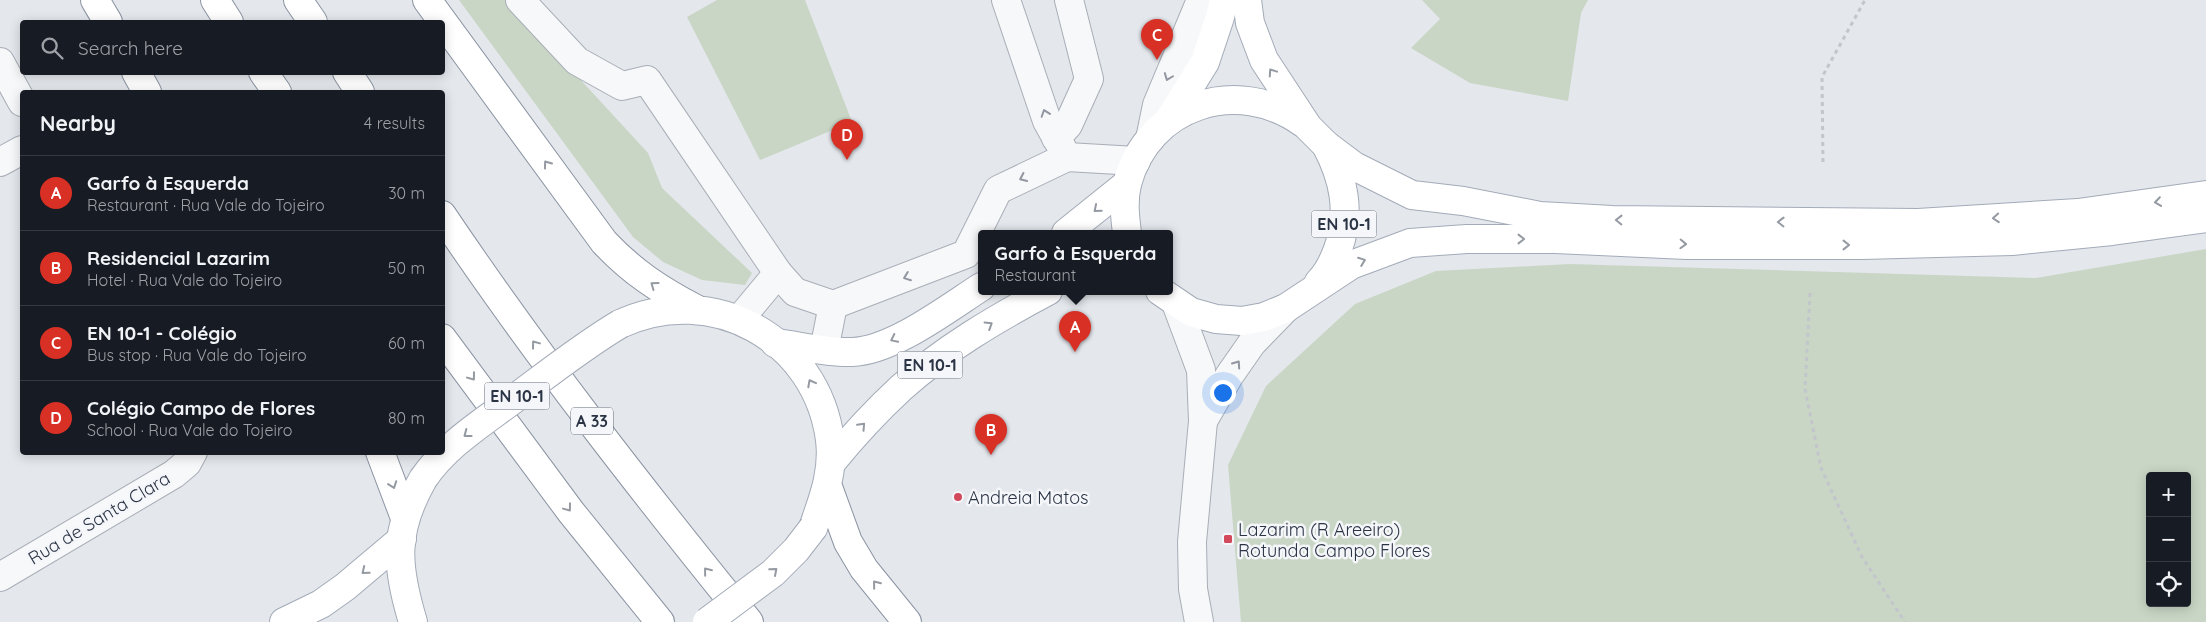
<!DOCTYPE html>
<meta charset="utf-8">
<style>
:root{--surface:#171b24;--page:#242831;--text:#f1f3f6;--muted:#9ea1a6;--line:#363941;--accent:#d93025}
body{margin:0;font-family:Quicksand,sans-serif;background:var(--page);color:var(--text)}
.controls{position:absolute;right:15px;bottom:15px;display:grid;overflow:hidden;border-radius:5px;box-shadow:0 2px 12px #0003}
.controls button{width:45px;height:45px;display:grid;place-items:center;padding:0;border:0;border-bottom:1px solid var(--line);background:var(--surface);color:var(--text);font:25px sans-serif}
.you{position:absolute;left:1222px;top:392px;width:18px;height:18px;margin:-12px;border:4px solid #fff;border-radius:50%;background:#1a73e8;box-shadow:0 0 0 8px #1a73e833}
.badge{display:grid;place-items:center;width:32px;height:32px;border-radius:50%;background:var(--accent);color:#fff;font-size:16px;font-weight:700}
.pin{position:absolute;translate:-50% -41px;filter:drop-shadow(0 1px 2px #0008)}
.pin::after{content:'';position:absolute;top:26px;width:18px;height:15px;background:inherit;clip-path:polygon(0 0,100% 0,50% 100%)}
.popup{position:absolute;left:978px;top:230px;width:195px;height:65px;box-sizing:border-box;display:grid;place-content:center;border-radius:5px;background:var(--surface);filter:drop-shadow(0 1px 4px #0005);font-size:16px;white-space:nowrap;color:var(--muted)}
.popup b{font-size:19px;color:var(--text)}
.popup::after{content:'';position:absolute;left:50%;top:100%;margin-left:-10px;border:10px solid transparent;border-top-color:var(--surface)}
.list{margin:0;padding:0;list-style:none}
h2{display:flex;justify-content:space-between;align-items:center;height:65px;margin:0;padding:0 20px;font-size:21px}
h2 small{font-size:16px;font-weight:400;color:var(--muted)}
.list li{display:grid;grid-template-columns:32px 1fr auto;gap:15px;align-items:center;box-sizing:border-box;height:75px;padding:0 20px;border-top:1px solid var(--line)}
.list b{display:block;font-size:19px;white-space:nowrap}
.list p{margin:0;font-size:16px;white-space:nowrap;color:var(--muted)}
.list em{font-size:16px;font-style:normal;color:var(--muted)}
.icon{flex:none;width:28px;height:28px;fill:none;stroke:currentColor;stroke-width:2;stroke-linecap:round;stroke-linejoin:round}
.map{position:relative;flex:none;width:2206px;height:622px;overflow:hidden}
.search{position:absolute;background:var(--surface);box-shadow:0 2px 12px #0003;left:20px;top:20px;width:425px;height:55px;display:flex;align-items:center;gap:12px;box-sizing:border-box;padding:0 18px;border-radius:5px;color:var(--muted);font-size:19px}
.panel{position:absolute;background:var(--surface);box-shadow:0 2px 12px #0003;left:20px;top:90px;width:425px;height:365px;border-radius:5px}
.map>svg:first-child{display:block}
.green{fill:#c9d6c5;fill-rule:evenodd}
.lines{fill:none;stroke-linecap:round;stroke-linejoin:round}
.minor-casing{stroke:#a9aeb7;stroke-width:30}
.major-casing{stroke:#a3abb8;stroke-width:30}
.highway-casing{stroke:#8b94a3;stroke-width:30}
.path{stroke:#c2c5cb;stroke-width:3;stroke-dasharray:4 4;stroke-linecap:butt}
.minor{stroke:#f7f8fa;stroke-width:28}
.major{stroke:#fff;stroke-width:28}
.highway{stroke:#fff;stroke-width:28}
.major-bridge-casing{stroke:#a3abb8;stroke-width:30;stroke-linecap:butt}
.major-bridge{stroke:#fff;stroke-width:28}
.oneway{stroke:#959aa2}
.oneway2{stroke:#9196a0}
.poi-dot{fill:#d1495b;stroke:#f4f6f9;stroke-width:2}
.labels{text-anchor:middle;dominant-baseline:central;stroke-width:5;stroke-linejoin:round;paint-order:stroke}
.shield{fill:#f4f6f9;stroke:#676e7b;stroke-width:1}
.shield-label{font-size:16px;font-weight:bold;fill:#2b3445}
.poi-label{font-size:18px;fill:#2b3445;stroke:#f4f6f9;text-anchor:start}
.street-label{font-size:18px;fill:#2b3445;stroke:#f4f6f9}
</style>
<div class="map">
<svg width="2206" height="622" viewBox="0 0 2206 622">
<rect width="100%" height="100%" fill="#e4e7ec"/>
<g class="green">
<path d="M459 0H507L648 153 662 188 752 273 745 285 702 280 663 262 633 237Z"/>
<path d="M717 0H805L852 122 760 160 687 17Z"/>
<path d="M1422 0H1588L1581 13 1568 101 1470 83 1411 48 1440 19Z"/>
<path d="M2206 249V622H1241L1228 465 1266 386 1355 304 1436 271 1570 264 2036 278ZM2150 476H2187V603H2150Z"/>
</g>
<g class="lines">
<g class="minor-casing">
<g id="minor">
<path d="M520 0 577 61 622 86 647 80 778 273"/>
<path d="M1006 0 1047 121 1067 157 1136 161"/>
<path d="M0 62 22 102"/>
<path d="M1056 138 1068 125 1089 79 1069 0"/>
<path d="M1150 139 1157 105 1201 0"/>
<path d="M0 162 22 150"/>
<path d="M1176 303 1201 370 1203 421 1192 542 1193 589 1199 622"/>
<path d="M739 320 778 273 795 292 833 305 966 254 998 190 1067 157"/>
<path d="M824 350 833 305"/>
<path d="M1203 421 1229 376 1252 343 1286 308"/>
<path d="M0 577 174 474 187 463 193 452"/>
</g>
</g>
<g class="major-casing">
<g id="major">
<path d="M1247 0 1250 23 1264 60 1308 127 1326 145 1354 166 1412 195 1463 201 1540 216 1612 220 1918 223 2078 213 2206 195"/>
<path d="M1169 120 1205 62 1220 17 1224 0"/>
<path d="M1066 233 1127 184"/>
<path d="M1127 233C1125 217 1123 201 1127 184 1148 104 1238 76 1303 123"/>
<path d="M1319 282C1328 273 1334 260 1338 249 1351 212 1344 179 1326 145"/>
<path d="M1160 291 1191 312 1216 319 1242 321 1264 317 1286 308 1351 265 1410 243 1467 239H1555L1687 245H1862L2012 241 2112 231 2206 218"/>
<path d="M620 324C712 281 817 339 830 440 834 472 823 499 813 528"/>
<path d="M775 343C800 346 827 353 852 352 892 351 947 309 981 287"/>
<path d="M831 463C853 436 876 411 901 388 944 349 997 318 1048 291"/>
<path d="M284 622 321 604 345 587 402 539"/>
<path d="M413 622C396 566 393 532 423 479"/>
</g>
</g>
<g class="highway-casing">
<g id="highway">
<path d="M95 0 108 22"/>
<path d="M215 0 229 22"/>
<path d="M298 0 313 22"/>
<path d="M427 0 604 242C632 272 660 290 696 309"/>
<path d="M136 72 147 92"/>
<path d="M263 72 277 92"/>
<path d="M347 72 360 92"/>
<path d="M442 215C537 356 642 490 749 622"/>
<path d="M442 338 571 512 660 622"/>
<path d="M380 452 405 518"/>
<path d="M828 487 848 542 864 569 907 622"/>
</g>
</g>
<g class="path">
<path d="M1823 162 1822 77 1865 0"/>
<path d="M1810 293 1805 389 1821 468 1862 557 1905 622"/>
</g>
<use href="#minor" class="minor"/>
<use href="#major" class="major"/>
<use href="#highway" class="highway"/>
<g class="major-bridge-casing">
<g id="major-bridge">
<path d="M423 479C446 445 482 423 514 399 549 373 583 346 620 324"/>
<path d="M707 622 773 573 796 550 813 528"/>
</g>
</g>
<use href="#major-bridge" class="major-bridge"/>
</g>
<defs><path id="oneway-chevron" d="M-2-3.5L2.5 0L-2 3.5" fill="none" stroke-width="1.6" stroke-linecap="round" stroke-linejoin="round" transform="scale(1.25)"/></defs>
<g class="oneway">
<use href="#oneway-chevron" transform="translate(1272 72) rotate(-124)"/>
<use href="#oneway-chevron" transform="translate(547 164) rotate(-126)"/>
<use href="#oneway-chevron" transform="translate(2158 202) rotate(172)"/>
<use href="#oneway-chevron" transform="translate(1097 209) rotate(140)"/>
<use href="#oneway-chevron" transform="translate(1996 218) rotate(176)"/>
<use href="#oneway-chevron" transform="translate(1619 220) rotate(-179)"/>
<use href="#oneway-chevron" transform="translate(1781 222) rotate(-179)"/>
<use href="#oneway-chevron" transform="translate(1521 239)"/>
<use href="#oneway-chevron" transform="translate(1683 244) rotate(2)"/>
<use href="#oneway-chevron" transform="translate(1846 245)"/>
<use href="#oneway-chevron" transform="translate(1362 261) rotate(-21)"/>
<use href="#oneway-chevron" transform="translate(654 285) rotate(-144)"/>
<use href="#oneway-chevron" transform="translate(989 325) rotate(-32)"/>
<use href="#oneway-chevron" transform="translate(894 339) rotate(154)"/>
<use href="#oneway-chevron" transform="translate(535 344) rotate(-127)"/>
<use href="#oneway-chevron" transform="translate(472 377) rotate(53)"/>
<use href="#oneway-chevron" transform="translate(811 383) rotate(-118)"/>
<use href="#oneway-chevron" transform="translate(862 426) rotate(-47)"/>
<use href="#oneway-chevron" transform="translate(467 434) rotate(143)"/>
<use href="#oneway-chevron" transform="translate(393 485) rotate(70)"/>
<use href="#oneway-chevron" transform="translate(568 508) rotate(53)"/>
<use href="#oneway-chevron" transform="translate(365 571) rotate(141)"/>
<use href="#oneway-chevron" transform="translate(707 571) rotate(-129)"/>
<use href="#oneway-chevron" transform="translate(774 571) rotate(-41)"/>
<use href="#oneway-chevron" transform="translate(876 584) rotate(-129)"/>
</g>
<g class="oneway2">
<use href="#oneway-chevron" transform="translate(1168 77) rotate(111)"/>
<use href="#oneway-chevron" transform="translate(1045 113) rotate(-109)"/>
<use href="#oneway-chevron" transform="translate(1023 178) rotate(155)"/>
<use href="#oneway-chevron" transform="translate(907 277) rotate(159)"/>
<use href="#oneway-chevron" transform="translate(1237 364) rotate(-55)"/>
</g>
<g class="poi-dot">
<circle cx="958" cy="497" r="5"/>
<rect x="1223" y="534" width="10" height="10" rx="2.5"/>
</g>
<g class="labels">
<g class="shield">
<rect x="1311.5" y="210.5" width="65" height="27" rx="4"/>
<rect x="897.5" y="351.5" width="65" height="27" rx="4"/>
<rect x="484.5" y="382.5" width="65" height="27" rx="4"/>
<rect x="571" y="407.5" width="42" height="27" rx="4"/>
</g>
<g class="shield-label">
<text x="1344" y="224">EN 10-1</text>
<text x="930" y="365">EN 10-1</text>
<text x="517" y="396">EN 10-1</text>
<text x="592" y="421">A 33</text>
</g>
<g class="poi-label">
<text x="968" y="497">Andreia Matos</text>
<text x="1238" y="529">Lazarim (R Areeiro)<tspan x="1238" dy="21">Rotunda Campo Flores</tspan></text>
</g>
<g class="street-label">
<text transform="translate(99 518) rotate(-31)">Rua de Santa Clara</text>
</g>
</g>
</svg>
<div class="controls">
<button>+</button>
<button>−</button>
<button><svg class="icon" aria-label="locate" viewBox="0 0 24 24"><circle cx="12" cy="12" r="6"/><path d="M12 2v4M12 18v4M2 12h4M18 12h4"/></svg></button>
</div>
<div class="you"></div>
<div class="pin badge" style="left:1075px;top:352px">A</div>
<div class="popup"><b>Garfo à Esquerda</b>Restaurant</div>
<div class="pin badge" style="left:991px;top:455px">B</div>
<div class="pin badge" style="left:1157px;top:60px">C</div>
<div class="pin badge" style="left:847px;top:160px">D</div>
<div class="search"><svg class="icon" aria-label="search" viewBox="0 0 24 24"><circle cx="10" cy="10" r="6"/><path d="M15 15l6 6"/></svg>Search here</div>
<section class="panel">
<h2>Nearby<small>4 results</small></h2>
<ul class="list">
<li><span class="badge">A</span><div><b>Garfo à Esquerda</b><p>Restaurant · Rua Vale do Tojeiro</p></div><em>30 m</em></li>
<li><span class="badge">B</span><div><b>Residencial Lazarim</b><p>Hotel · Rua Vale do Tojeiro</p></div><em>50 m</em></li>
<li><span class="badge">C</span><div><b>EN 10-1 - Colégio</b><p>Bus stop · Rua Vale do Tojeiro</p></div><em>60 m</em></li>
<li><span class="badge">D</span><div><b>Colégio Campo de Flores</b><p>School · Rua Vale do Tojeiro</p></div><em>80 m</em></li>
</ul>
</section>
</div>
